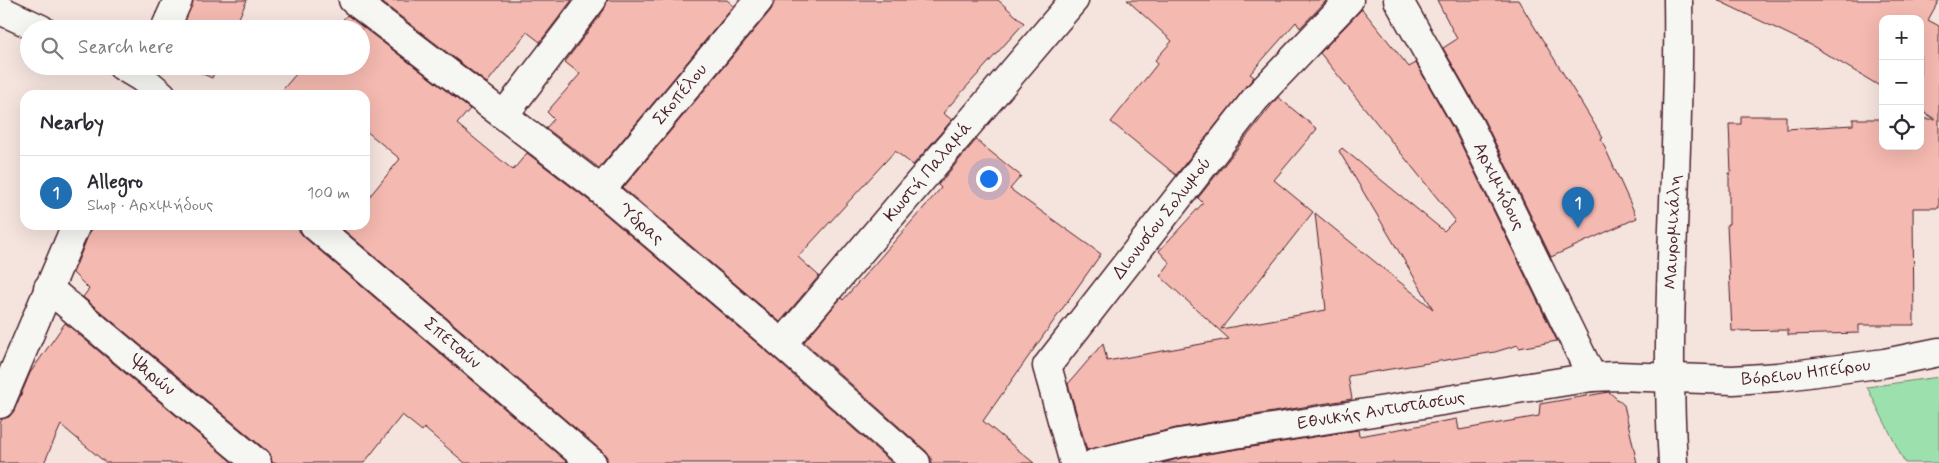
<!DOCTYPE html>
<meta charset="utf-8">
<style>
:root{--surface:#fff;--page:#f2f2f3;--text:#2b2b33;--muted:#7c7c81;--line:#e1e1e2;--accent:#1f6fb2}
body{margin:0;font-family:Mynerve,sans-serif;background:var(--page);color:var(--text)}
.controls{position:absolute;right:15px;top:15px;display:grid;overflow:hidden;border-radius:10px;box-shadow:0 5px 20px #0002}
.controls button{width:45px;height:45px;display:grid;place-items:center;padding:0;border:0;border-bottom:1px solid var(--line);background:var(--surface);color:var(--text);font:25px sans-serif}
.you{position:absolute;left:988px;top:178px;width:18px;height:18px;margin:-12px;border:4px solid #fff;border-radius:50%;background:#1a73e8;box-shadow:0 0 0 8px #1a73e833}
.badge{display:grid;place-items:center;width:32px;height:32px;border-radius:50%;background:var(--accent);color:#fff;font-size:16px;font-weight:700}
.pin{position:absolute;translate:-50% -41px;filter:drop-shadow(0 1px 2px #0008)}
.pin::after{content:'';position:absolute;top:26px;width:18px;height:15px;background:inherit;clip-path:polygon(0 0,100% 0,50% 100%)}
.list{margin:0;padding:0;list-style:none}
h2{display:flex;justify-content:space-between;align-items:center;height:65px;margin:0;padding:0 20px;font-size:21px}
h2 small{font-size:16px;font-weight:400;color:var(--muted)}
.list li{display:grid;grid-template-columns:32px 1fr auto;gap:15px;align-items:center;box-sizing:border-box;height:75px;padding:0 20px;border-top:1px solid var(--line)}
.list b{display:block;font-size:19px;white-space:nowrap}
.list p{margin:0;font-size:16px;white-space:nowrap;color:var(--muted)}
.list em{font-size:16px;font-style:normal;color:var(--muted)}
.icon{flex:none;width:28px;height:28px;fill:none;stroke:currentColor;stroke-width:2;stroke-linecap:round;stroke-linejoin:round}
.map{position:relative;flex:none;width:1939px;height:463px;overflow:hidden}
.search{position:absolute;background:var(--surface);box-shadow:0 5px 20px #0002;left:20px;top:20px;width:350px;height:55px;display:flex;align-items:center;gap:12px;box-sizing:border-box;padding:0 18px;border-radius:28px;color:var(--muted);font-size:19px}
.panel{position:absolute;background:var(--surface);box-shadow:0 5px 20px #0002;left:20px;top:90px;width:350px;height:140px;border-radius:15px}
.map>svg:first-child{display:block}
.green{fill:#9ce1ad;stroke:#73806c}
.building{fill:#f4b9b0;stroke:#4a1f2b}
.lines{fill:none;stroke-linecap:round;stroke-linejoin:round}
.minor-casing{stroke:#4a1f2b;stroke-width:31}
.secondary-casing{stroke:#4a1f2b;stroke-width:31}
.minor{stroke:#f6f6f2;stroke-width:28}
.secondary{stroke:#f6f6f2;stroke-width:28}
.labels{text-anchor:middle;dominant-baseline:central;stroke-width:5;stroke-linejoin:round;paint-order:stroke}
.street-label{font-size:18px;fill:#4a1f2b;stroke:#f6f6f2}
</style>
<div class="map">
<svg width="1939" height="463" viewBox="0 0 1939 463">
<rect width="100%" height="100%" fill="#f5e4de"/>
<filter id="ink" filterUnits="userSpaceOnUse"><feTurbulence type="fractalNoise" baseFrequency=".02" numOctaves="2"/><feDisplacementMap in="SourceGraphic" scale="10" xChannelSelector="R" yChannelSelector="G"/><feConvolveMatrix kernelMatrix="1 2 1 2 8 2 1 2 1" color-interpolation-filters="sRGB"/></filter>
<g filter="url(#ink)">
<path class="green" d="M1939 377V463H1905L1867 387Z"/>
<g class="building">
<path d="M193 0H247L234 29H182Z"/>
<path d="M379 0H572L540 42 527 32 487 83Z"/>
<path d="M607 0H727L734 6 599 168 546 128 554 119 547 112 580 74 565 62 604 10Z"/>
<path d="M774 0H998L1024 23 943 113 952 120 913 165 895 151 798 257 819 276 780 322 623 188 771 10Z"/>
<path d="M1127 0H1327L1300 28 1296 22 1250 74 1254 77 1176 175 1111 122 1158 63 1155 60 1172 41Z"/>
<path d="M1437 0H1518L1603 138 1601 139 1637 218 1551 257 1484 120 1443 48 1457 39Z"/>
<path d="M1717 0H1939L1928 20 1939 26V208H1913L1914 325H1859V333L1788 335V330L1732 331 1727 224H1729V173H1731L1729 124H1741V116H1786V129L1853 125V119H1883V146H1920V119H1935L1920 110V19H1883V88L1811 45Z"/>
<path d="M1362 9 1409 67 1416 63 1456 134 1557 341 1519 348 1518 345 1495 352 1348 376 1352 399 1176 428 1087 450 1068 384 1103 343 1107 361 1229 339 1160 276 1170 263 1159 251 1203 203 1198 198 1278 97 1317 129 1274 180 1313 212 1221 329 1326 310 1315 213 1433 309 1339 151 1342 148 1444 231 1455 220 1320 53Z"/>
<path d="M347 15 470 109 457 124 513 170 527 153 591 202 772 356 892 463H607V457L602 451 338 225H365V202L400 159 365 130V95H278L303 66H361V29H335Z"/>
<path d="M185 66H217L212 78Z"/>
<path d="M976 140 1021 176 1010 189 1101 254 983 421 1034 463H931V458L926 451 804 342 841 298 843 300 941 188 938 185Z"/>
<path d="M91 225H299V231L304 237 568 463H465L424 428 422 431 402 415 364 463H272L271 457 267 451 83 297 89 289 73 273 90 231Z"/>
<path d="M65 323 233 463H106L61 425 44 463H0V423L2 419 9 417 14 411 30 373Z"/>
<path d="M1609 392 1624 405 1637 463H1162L1182 458 1358 430 1359 436 1457 419 1459 430 1539 416 1540 404Z"/>
</g>
<g class="lines">
<g class="minor-casing">
<g id="minor">
<path id="s1" d="M353 0 601 190 782 344 916 463"/>
<path id="s2" d="M1398 0 1470 127 1592 377"/>
<path d="M0 10 41 29"/>
<path d="M165 29 178 0"/>
<path d="M122 66 142 78 162 95"/>
<path d="M504 115 592 0"/>
<path id="s3" d="M601 190 759 0"/>
<path id="s4" d="M314 225 592 463"/>
<path id="s5" d="M48 288 257 463"/>
<path id="s6" d="M782 344 1074 0"/>
<path d="M0 404 76 225"/>
<path id="s7" d="M1074 463 1047 366 1256 98 1349 0"/>
<path id="s8" d="M1095 463 1179 443 1592 377 1617 376 1733 380 1778 377 1885 363 1939 352"/>
</g>
</g>
<g class="secondary-casing">
<g id="secondary">
<path id="s9" d="M1673 463C1663 309 1681 154 1678 0"/>
</g>
</g>
<use href="#minor" class="minor"/>
<use href="#secondary" class="secondary"/>
</g>
</g>
<g class="labels">
<g class="street-label">
<text stroke="none"><textPath href="#s3" startOffset="124">Σκοπέλου</textPath></text>
<text stroke="none"><textPath href="#s6" startOffset="226">Κωστή Παλαμά</textPath></text>
<text stroke="none"><textPath href="#s2" startOffset="212">Αρχιμήδους</textPath></text>
<text stroke="none"><textPath href="#s7" startOffset="288">Διονυσίου Σολωμού</textPath></text>
<text stroke="none"><textPath href="#s1" startOffset="365">Ύδρας</textPath></text>
<text stroke="none"><textPath href="#s9" startOffset="231">Μαυρομιχάλη</textPath></text>
<text stroke="none"><textPath href="#s4" startOffset="182">Σπετσών</textPath></text>
<text stroke="none"><textPath href="#s8" startOffset="719">Βόρειου Ηπείρου</textPath></text>
<text stroke="none"><textPath href="#s5" startOffset="136">Ψαρών</textPath></text>
<text stroke="none"><textPath href="#s8" startOffset="291">Εθνικής Αντιστάσεως</textPath></text>
</g>
</g>
</svg>
<div class="controls">
<button>+</button>
<button>−</button>
<button><svg class="icon" aria-label="locate" viewBox="0 0 24 24"><circle cx="12" cy="12" r="6"/><path d="M12 2v4M12 18v4M2 12h4M18 12h4"/></svg></button>
</div>
<div class="you"></div>
<div class="pin badge" style="left:1578px;top:228px">1</div>
<div class="search"><svg class="icon" aria-label="search" viewBox="0 0 24 24"><circle cx="10" cy="10" r="6"/><path d="M15 15l6 6"/></svg>Search here</div>
<section class="panel">
<h2>Nearby<small></small></h2>
<ul class="list">
<li><span class="badge">1</span><div><b>Allegro</b><p>Shop · Αρχιμήδους</p></div><em>100 m</em></li>
</ul>
</section>
</div>
